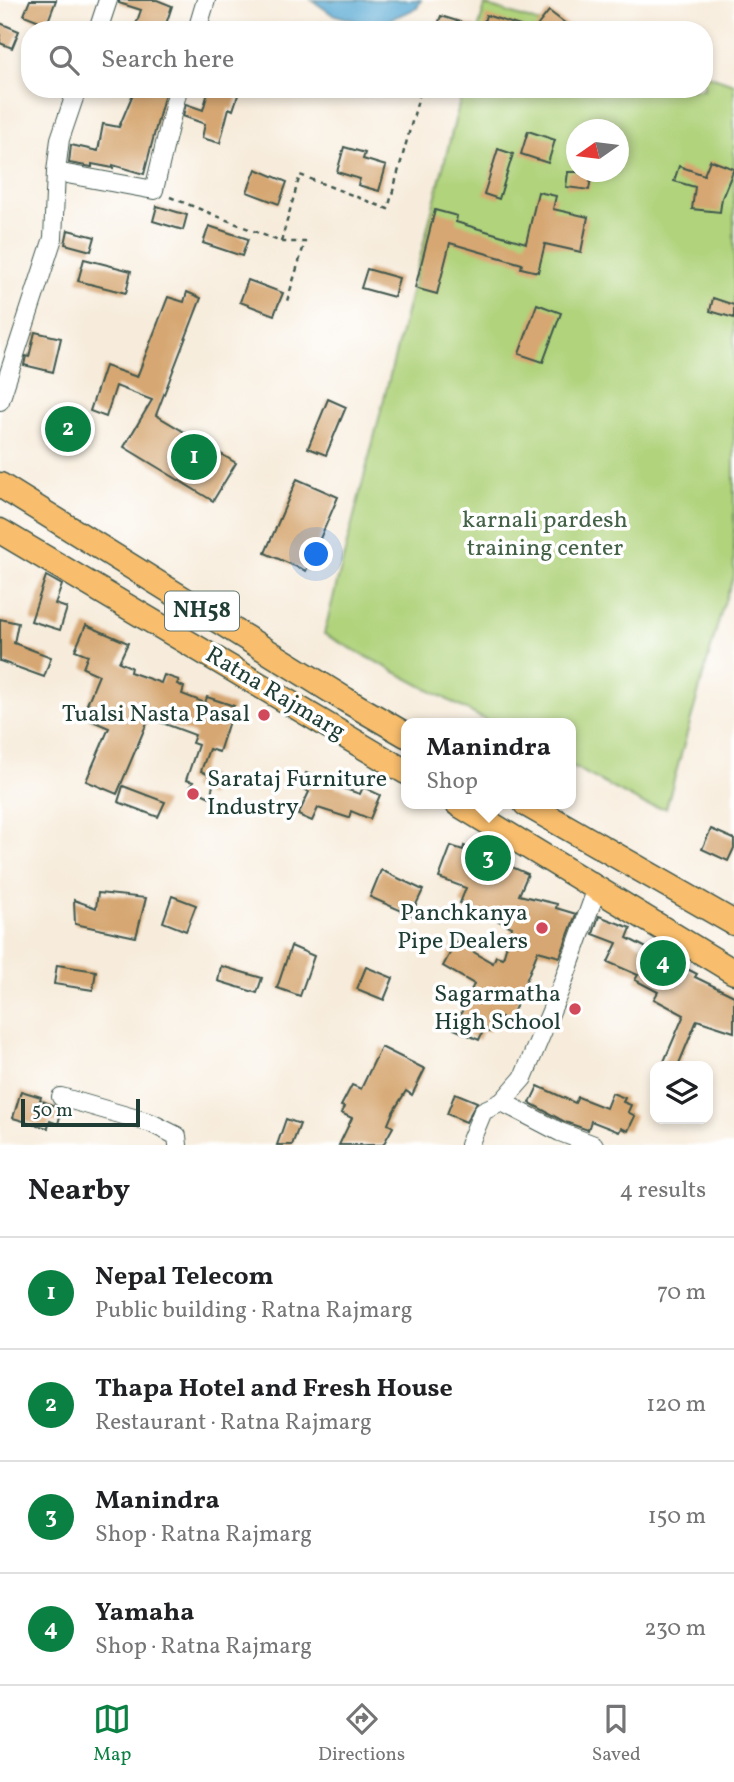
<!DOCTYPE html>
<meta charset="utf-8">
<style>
:root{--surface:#fff;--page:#f2f2f2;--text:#202124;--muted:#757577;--line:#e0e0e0;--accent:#0b8043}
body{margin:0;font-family:Vollkorn,serif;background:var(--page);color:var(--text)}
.controls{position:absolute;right:21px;bottom:21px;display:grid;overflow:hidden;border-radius:14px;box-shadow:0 4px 10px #0003}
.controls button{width:63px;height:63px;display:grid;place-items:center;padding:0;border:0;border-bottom:2px solid var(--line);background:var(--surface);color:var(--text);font:35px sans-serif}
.compass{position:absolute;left:566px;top:119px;width:63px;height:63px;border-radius:50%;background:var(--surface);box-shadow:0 4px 10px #0003;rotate:256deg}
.scale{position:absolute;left:21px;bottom:18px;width:119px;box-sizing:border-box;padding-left:7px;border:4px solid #1f3d34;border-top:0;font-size:19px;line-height:24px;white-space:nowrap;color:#1f3d34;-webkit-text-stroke:5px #fff;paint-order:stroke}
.you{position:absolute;left:317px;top:555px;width:24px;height:24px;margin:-18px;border:5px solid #fff;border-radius:50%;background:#1a73e8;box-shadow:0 0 0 10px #1a73e833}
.badge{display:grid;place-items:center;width:46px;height:46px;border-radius:50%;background:var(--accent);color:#fff;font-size:23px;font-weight:700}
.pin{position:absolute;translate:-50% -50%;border:4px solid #fff;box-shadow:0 2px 7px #0006}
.popup{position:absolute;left:401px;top:718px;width:175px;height:91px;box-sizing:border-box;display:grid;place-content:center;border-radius:14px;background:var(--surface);filter:drop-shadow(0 2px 5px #0005);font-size:23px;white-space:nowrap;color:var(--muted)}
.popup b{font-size:26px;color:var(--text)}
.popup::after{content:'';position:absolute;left:50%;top:100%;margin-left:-14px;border:14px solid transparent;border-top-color:var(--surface)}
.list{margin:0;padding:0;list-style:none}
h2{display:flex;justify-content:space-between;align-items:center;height:91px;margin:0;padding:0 28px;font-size:30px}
h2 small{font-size:23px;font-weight:400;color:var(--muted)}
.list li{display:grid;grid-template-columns:46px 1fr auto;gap:21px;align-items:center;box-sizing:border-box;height:112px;padding:0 28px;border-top:2px solid var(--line)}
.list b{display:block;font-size:26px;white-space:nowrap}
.list p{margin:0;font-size:23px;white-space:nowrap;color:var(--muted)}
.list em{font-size:23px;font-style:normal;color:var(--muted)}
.icon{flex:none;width:38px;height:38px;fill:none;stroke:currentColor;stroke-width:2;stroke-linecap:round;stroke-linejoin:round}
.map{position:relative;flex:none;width:734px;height:1145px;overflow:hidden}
.search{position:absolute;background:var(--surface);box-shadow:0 4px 10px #0003;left:21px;right:21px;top:21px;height:77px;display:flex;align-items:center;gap:18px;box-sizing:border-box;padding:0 24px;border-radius:28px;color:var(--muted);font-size:26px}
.sheet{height:539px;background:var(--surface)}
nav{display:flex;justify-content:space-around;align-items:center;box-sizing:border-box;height:98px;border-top:2px solid var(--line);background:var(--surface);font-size:19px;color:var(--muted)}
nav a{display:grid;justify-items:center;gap:4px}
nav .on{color:var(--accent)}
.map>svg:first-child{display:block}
.green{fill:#b0d37c;stroke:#688858;stroke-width:2;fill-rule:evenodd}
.water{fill:#57a8d2;stroke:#3b7283;stroke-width:2}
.building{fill:#d6a772}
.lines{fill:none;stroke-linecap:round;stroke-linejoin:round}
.minor-casing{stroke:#3f574d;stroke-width:20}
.highway-casing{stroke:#3f574d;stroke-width:27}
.path{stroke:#3f574d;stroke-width:2.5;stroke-dasharray:5 5;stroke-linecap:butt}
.minor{stroke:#fff;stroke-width:18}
.highway{stroke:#f9be6d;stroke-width:24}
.poi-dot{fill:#d1495b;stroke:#fff;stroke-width:2.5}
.labels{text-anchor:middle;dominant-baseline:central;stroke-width:7;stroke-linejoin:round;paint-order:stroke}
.shield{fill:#fff;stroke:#627771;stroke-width:2}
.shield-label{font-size:23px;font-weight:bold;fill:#1f3d34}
.park-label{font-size:24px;fill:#436246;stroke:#fff}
.street-label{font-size:24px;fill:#1f3d34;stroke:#fff}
.poi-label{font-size:24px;fill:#1f3d34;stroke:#fff;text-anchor:end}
</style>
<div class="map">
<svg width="734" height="1145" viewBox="0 0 734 1145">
<rect width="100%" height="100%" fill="#fff"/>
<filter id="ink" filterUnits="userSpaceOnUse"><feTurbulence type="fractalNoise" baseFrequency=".0143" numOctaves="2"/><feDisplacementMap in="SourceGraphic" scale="14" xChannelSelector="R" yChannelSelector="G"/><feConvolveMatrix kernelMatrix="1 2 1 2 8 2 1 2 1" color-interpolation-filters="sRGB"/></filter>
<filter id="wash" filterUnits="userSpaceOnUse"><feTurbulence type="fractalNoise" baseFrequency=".00686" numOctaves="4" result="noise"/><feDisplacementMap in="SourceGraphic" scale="28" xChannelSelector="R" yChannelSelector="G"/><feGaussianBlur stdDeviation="1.57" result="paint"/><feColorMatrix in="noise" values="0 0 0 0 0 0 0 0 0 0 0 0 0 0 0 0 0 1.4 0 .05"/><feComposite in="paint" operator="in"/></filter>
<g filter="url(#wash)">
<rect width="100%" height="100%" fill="#f7ecdb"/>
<g class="green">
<path d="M485 5 562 30H478Z"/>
<path d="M704 74 734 84V576L722 609 666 808 645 805 570 765V723H491L324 634 463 89H704ZM576 130H618V172H576Z"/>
</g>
<path class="water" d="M312 0H421L417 8 374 26 332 14Z"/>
<g id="blocks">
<g class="building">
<path d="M30 0H56L47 24 24 15Z"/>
<path d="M119 0H157L172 6 164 30H134L141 10 119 3Z"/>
<path d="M549 11 574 30H534Z"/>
<path d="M486 15 523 27 522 30H482Z"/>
<path d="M441 16 476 27V30H436Z"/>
<path d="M0 23 19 31 12 48 0 43Z"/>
<path d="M135 89H166L144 174 113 165V168L92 164V167L69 163 71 145 98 151 103 124 119 127Z"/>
<path d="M209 89 239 92 233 110 229 108 220 143 202 138 205 124 183 116 186 104 203 110Z"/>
<path d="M528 131 555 140 548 163 521 154Z"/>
<path d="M344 147 365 153 363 159 386 166 379 191 358 185 360 179 337 172Z"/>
<path d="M498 149 513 154 499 199 484 194Z"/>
<path d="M710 160 734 169 722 198 720 212 692 209 695 187 674 181 679 166 704 175Z"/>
<path d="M256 169 287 182 279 204 247 192Z"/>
<path d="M568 172H592L589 190 566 187Z"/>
<path d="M538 192 556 196 553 209 588 217 581 252 545 244 538 272 521 268 522 264 450 243 437 294 415 288 435 210 457 216 456 222 526 243Z"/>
<path d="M157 206 187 215 183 230 153 221Z"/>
<path d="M209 226 248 239 242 256 203 243Z"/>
<path d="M68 230 95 237 91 251 65 244Z"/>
<path d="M84 259 131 271 126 293 78 281Z"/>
<path d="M367 269 399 278 394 297 361 288Z"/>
<path d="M248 280 283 293 274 315 240 302Z"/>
<path d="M187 292 201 298 156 415 236 463 213 501 124 447 152 400 116 386 106 417 90 411 105 366 137 377 168 297 184 302Z"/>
<path d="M713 298 734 305V318L710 311Z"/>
<path d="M537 304 561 313 543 362 519 354Z"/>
<path d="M35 332 61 338 53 372 24 365 26 356 29 357Z"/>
<path d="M328 399 346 407 326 455 308 448Z"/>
<path d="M297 479 338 497 306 571 265 553Z"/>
<path d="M46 576 62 585 55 604 67 608 60 630 31 621Z"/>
<path d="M0 619 18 623 14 643 51 657 44 677 0 661Z"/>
<path d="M86 625 128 643 119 662 131 667 130 672 161 683 164 675 179 680 177 684 184 687 182 694 205 703 207 697 234 706 219 752 209 749 201 771 215 778 210 797 190 788 193 782 186 780 198 745 192 743 195 735 149 718 117 794 86 781 109 728 90 720 96 708 87 704 99 675 83 668 88 655 75 650Z"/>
<path d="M306 773 339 788V787L360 794 363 787 380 795 370 819 351 811 349 818 318 808 312 821 298 815 309 792 298 785Z"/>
<path d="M123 786 165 802 158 817 118 802Z"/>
<path d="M711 829 734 839V848L728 861 702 849Z"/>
<path d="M451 846 463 850 464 846 528 874 519 895 557 904 556 908 576 914 560 957 538 951 510 1021 496 1015 489 1032 484 1029 479 1040 454 1029 474 984 443 966 456 942 493 963 496 956 503 958 512 927 460 903 466 888 439 878Z"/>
<path d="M381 870 423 890 411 915 370 897Z"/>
<path d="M98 893 146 898 136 937 75 924 74 900 96 908Z"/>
<path d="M172 896 196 905 186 931 163 922Z"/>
<path d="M599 916 631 928 627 938 697 974 695 977 734 996V1032L697 1020 678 1066H662L684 1015 654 999 658 992 635 980 638 975 608 962 617 943 593 934Z"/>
<path d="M291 946 314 956 300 996 277 988Z"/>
<path d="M57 965 96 971 93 990 54 984Z"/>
<path d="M221 966 262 978 257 993 218 981Z"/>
<path d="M366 967 393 978 384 1000 357 989Z"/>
<path d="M381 1047 425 1069 412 1095 406 1091 393 1112 388 1124 393 1127 383 1145H339L352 1118 341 1113 344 1107 341 1106 352 1085 361 1089Z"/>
<path d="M538 1086 575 1103 578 1097 606 1108 612 1093 625 1098 623 1102 631 1105 628 1112 635 1116 628 1131 621 1128 619 1132 591 1121 588 1130 565 1122 530 1103Z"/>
<path d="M21 1091 41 1097 40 1100 62 1109 58 1124 50 1121 48 1128 13 1118Z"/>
<path d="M455 1093 477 1102 466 1122 447 1114Z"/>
<path d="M286 1119 300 1124 292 1145H277Z"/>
</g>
</g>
</g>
<g filter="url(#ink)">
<use href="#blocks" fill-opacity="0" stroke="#3f574d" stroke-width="2"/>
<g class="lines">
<g class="minor-casing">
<g id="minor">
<path d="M98 30 108 0"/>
<path d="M197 30 206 0"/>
<path d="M56 172 154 190 178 89"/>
<path d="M0 401 53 238 56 172 60 139 77 89"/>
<path d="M61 1097 151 1123 177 1136 178 1145"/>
<path d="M502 1102 523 1078 562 985 597 888"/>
<path d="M469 1145 483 1111 502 1102 560 1132 594 1145"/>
</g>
</g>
<g class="highway-casing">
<g id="highway">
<path d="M0 485 346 700 406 735"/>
<path d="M0 531 406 772"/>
<path d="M458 804 734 972"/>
<path d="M526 804 734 923"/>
</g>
</g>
<g class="path">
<path d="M170 197 281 242H305L287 301"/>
<path d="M281 242 300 175 388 209 421 89"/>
</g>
<use href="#minor" class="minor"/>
<use href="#highway" class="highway"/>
</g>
</g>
<g class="poi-dot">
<circle cx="264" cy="715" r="7"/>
<circle cx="193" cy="794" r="7"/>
<circle cx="542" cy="928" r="7"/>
<circle cx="575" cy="1009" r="7"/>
</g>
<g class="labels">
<rect class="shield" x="165" y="591.5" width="74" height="39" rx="5"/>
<g class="shield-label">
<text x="202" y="611">NH58</text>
</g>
<g class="park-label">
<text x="545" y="521">karnali pardesh<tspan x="545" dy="28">training center</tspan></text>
</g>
<g class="street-label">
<text transform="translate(275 694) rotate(31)">Ratna Rajmarg</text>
</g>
<g class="poi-label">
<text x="250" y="715">Tualsi Nasta Pasal</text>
<text x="207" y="780" text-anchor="start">Sarataj Furniture<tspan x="207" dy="28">Industry</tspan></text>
<text x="528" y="914">Panchkanya<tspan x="528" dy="28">Pipe Dealers</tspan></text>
<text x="561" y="995">Sagarmatha<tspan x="561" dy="28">High School</tspan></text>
</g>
</g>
</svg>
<div class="controls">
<button><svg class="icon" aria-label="layers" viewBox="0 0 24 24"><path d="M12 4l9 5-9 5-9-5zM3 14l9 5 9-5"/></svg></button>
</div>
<svg class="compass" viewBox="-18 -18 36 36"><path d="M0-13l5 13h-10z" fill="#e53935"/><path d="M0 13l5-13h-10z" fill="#757577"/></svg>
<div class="scale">50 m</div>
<div class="you"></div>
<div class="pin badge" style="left:194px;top:457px">1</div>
<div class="pin badge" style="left:68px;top:429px">2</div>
<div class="pin badge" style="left:488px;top:858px">3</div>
<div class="popup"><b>Manindra</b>Shop</div>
<div class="pin badge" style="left:663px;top:963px">4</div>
<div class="search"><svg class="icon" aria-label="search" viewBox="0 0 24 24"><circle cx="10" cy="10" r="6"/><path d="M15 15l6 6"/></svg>Search here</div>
</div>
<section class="sheet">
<h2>Nearby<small>4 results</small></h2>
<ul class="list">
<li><span class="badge">1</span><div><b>Nepal Telecom</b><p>Public building · Ratna Rajmarg</p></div><em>70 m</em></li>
<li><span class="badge">2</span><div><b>Thapa Hotel and Fresh House</b><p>Restaurant · Ratna Rajmarg</p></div><em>120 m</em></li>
<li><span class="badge">3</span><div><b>Manindra</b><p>Shop · Ratna Rajmarg</p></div><em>150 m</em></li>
<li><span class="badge">4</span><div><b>Yamaha</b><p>Shop · Ratna Rajmarg</p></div><em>230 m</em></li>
</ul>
</section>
<nav>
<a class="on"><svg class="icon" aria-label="map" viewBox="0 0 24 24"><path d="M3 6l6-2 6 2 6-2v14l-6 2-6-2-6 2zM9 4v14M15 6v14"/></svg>Map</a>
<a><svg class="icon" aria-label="directions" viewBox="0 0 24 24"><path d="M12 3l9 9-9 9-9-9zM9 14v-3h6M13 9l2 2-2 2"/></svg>Directions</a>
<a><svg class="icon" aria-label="saved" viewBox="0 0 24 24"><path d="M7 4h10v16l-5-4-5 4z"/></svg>Saved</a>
</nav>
